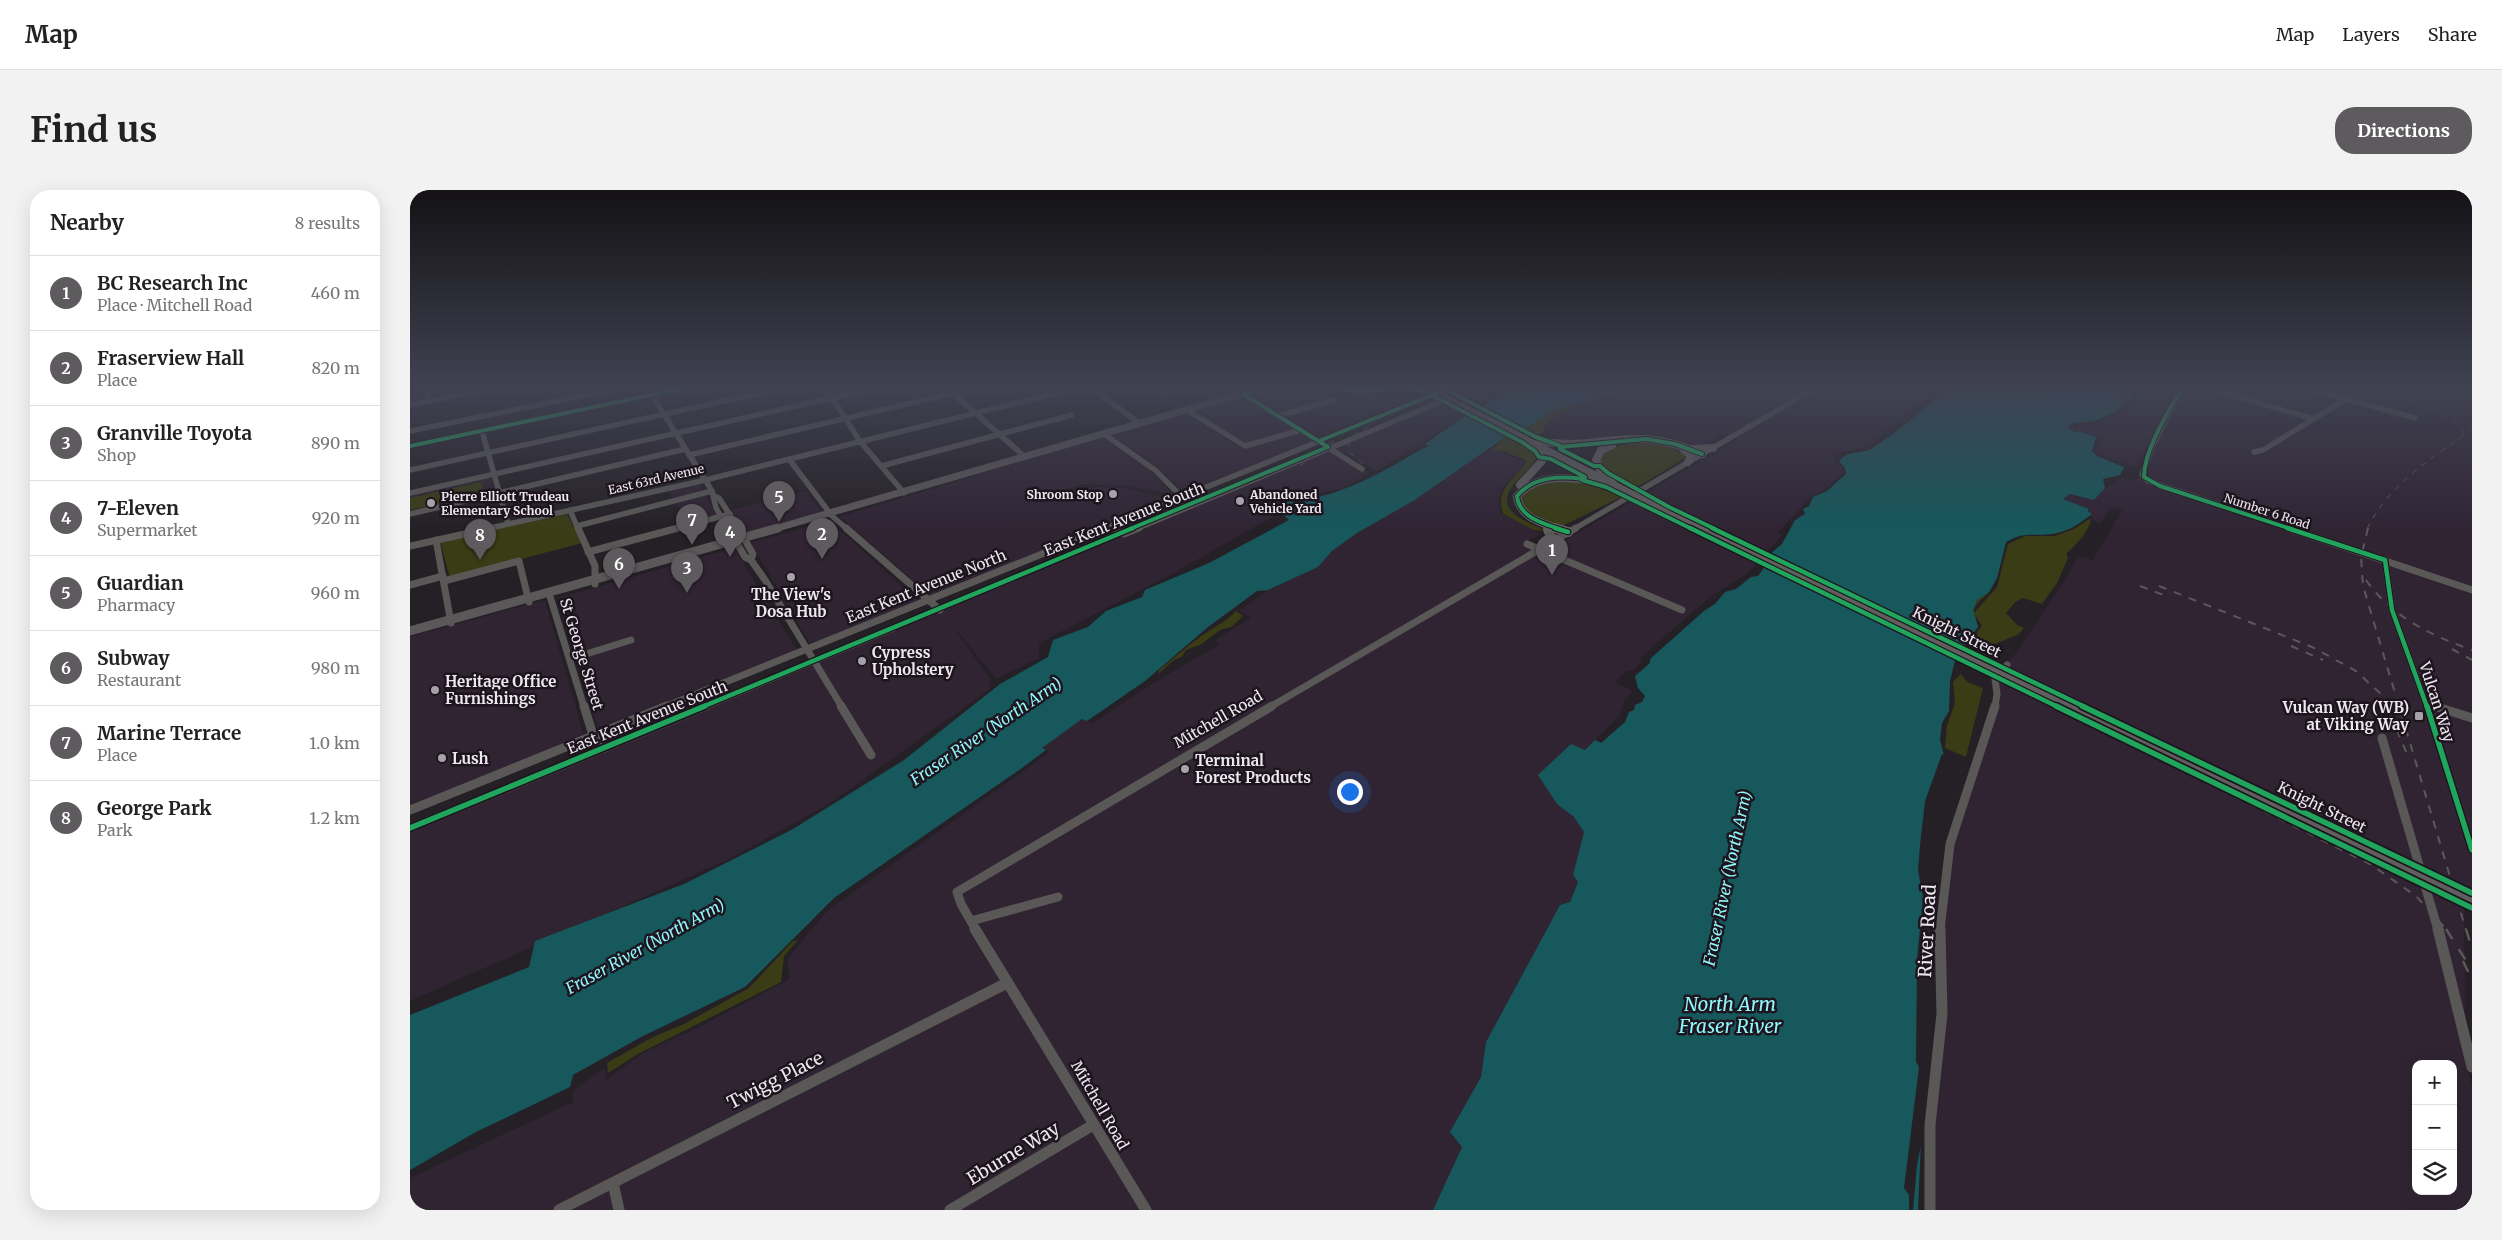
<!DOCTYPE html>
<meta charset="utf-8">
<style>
:root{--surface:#fff;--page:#f2f2f2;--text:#222;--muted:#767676;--line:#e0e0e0;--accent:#5e5b5f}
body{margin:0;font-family:Merriweather,serif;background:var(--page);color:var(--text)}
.controls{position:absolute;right:15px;bottom:15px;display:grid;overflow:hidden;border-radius:10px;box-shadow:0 5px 20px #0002}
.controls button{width:45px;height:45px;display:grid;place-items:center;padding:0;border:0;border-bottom:1px solid var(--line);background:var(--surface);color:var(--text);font:25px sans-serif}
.you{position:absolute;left:939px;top:601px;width:18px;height:18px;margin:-12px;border:4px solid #fff;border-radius:50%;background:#1a73e8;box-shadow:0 0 0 8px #1a73e833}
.badge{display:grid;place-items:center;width:32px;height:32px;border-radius:50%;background:var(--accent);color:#fff;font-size:16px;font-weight:700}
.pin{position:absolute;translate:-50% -41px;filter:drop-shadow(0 1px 2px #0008)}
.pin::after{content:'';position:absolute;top:26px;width:18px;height:15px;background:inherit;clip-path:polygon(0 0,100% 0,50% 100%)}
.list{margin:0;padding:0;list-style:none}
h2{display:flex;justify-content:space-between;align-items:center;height:65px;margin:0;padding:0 20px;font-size:21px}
h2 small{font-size:16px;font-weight:400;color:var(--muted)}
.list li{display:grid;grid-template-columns:32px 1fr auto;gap:15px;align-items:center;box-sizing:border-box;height:75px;padding:0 20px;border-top:1px solid var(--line)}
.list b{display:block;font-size:19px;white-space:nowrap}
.list p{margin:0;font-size:16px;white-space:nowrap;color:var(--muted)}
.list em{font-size:16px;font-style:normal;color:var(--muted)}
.icon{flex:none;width:28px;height:28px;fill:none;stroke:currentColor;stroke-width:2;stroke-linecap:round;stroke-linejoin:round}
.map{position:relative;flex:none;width:2062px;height:1020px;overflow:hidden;border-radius:20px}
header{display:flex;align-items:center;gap:30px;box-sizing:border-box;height:70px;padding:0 25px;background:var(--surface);border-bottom:1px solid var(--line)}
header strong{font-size:24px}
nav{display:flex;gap:28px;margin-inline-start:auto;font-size:18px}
.intro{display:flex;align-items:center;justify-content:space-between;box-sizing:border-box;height:120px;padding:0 30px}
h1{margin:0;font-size:35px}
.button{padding:12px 22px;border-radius:20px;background:var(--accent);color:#fff;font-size:18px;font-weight:700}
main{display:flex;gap:30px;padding:0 30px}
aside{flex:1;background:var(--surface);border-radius:20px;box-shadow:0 5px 20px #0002}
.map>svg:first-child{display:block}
.built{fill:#302433;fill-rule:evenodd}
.green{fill:#393c14}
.water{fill:#16585c}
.pier{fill:#252026}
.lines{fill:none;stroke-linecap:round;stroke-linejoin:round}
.minor-far3{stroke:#595857;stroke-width:5.5}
.minor-far2{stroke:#595857;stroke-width:7}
.minor-far1{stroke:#595857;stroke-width:9}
.minor{stroke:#595857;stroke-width:11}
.major-far1{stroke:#5b5859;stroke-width:7}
.major{stroke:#5b5859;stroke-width:9}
.highway-far2{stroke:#615f5e;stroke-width:8}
.highway-far1{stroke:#615f5e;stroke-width:10}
.highway{stroke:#615f5e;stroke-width:12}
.rail-far2{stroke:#5b585a;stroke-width:1;stroke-dasharray:6 6;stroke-linecap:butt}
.rail-far1{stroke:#5b585a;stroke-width:2;stroke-dasharray:8 8;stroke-linecap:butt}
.rail{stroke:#5b585a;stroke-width:2.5;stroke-dasharray:12 12;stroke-linecap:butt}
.cycleway-far2-casing{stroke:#1d141e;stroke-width:6}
.cycleway-far1-casing{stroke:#1d141e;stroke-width:7}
.cycleway-casing{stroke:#1d141e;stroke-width:9}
.cycleway-far2{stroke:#20a55d;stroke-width:4}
.cycleway-far1{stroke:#20a55d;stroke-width:4.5}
.cycleway{stroke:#20a55d;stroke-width:5.5}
.poi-dot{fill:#a7a1a9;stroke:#1d141e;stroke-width:2}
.labels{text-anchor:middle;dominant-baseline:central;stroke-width:5;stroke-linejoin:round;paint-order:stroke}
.far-street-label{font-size:12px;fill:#ede7ef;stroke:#1d141e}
.far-poi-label{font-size:12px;font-weight:bold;fill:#ede7ef;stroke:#1d141e;text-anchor:start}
.street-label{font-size:15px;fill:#ede7ef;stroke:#1d141e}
.poi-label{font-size:15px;font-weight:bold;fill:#ede7ef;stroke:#1d141e;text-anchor:start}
.water-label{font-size:16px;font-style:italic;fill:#8ff8fc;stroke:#1d141e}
.near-street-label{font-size:18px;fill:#ede7ef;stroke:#1d141e}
.near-water-label{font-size:19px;font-style:italic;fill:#8ff8fc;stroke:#1d141e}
</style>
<header>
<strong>Map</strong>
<nav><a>Map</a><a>Layers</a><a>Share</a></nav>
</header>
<div class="intro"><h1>Find us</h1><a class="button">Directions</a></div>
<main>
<aside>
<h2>Nearby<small>8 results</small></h2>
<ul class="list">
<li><span class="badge">1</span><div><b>BC Research Inc</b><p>Place · Mitchell Road</p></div><em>460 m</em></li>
<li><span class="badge">2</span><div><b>Fraserview Hall</b><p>Place</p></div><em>820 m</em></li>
<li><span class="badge">3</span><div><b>Granville Toyota</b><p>Shop</p></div><em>890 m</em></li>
<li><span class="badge">4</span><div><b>7-Eleven</b><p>Supermarket</p></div><em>920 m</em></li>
<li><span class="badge">5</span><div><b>Guardian</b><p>Pharmacy</p></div><em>960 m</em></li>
<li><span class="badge">6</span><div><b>Subway</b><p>Restaurant</p></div><em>980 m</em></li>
<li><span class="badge">7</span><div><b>Marine Terrace</b><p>Place</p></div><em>1.0 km</em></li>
<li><span class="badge">8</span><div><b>George Park</b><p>Park</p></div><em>1.2 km</em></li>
</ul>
</aside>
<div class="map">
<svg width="2062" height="1020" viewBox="0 0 2062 1020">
<rect width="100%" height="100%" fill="#252026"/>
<g class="built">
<path d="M877 197H903L928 211 943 206 1011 208 910 248 840 206Z"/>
<path d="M1058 197H1097L1067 215 1043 203Z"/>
<path d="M1233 197H1528L1457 257 1431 262 1426 266 1425 272 1432 276 1433 283 1414 301 1401 306 1368 343 1372 345 1337 384 1300 407 1230 468 1231 472 1224 480 1217 481 1204 492 1223 501 1214 510 1210 525 1175 560 1147 614 1164 627 1174 642 1163 685 1168 692 1160 712 1150 715 1076 852 1071 887 1041 942 1052 957 1023 1020H0V988L163 912V901L195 878 196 890 231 864 291 836 380 789 377 769 418 720 640 562 631 557 672 529 682 534 735 498 809 455 805 450 841 428 829 421 858 400 908 377 922 361 947 343 1003 311 1081 257 1115 272 1107 283 1092 297 1088 312 1091 324 1130 344 1118 351 1139 360 1328 249 1312 243 1295 255H1283L1240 245 1212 244 1172 251 1155 250 1136 242 1137 234 1159 219 1197 205Z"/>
<path d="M1768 197 1727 277 1691 267 1684 261 1690 248 1663 238 1666 235 1685 234 1699 229 1727 212 1729 208 1726 205 1721 203 1714 207 1722 198Z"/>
<path d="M1773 197H2062V701L2054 698 2055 868 2062 896V1020H1520L1530 776 1540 654 1583 527 1585 489 1606 463 1654 392 1668 366 1683 370 1712 320 1701 317 1690 333 1683 330 1679 319 1653 309 1659 304 1684 310 1695 298 1713 287 1722 291 1733 287 1732 282ZM2006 874H2043V1001H2006Z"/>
<path d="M829 208 836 209 884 240 837 254 784 221Z"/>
<path d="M1029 211 1056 224 966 281 926 257 925 253Z"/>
<path d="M776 223 830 258 841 257 888 243 903 251 775 303 746 276 701 245Z"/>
<path d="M691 247 736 276 763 304 722 297 675 294 622 308 623 313 672 299 692 297 713 298 761 309 521 406 430 327Z"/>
<path d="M919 260 960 283 934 298 869 311 862 327 762 384 629 453V468L586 489 539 431 580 489 579 500 417 615 317 670 0 811V641L410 473 530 420Z"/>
<path d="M80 285 84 303 0 323V303Z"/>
<path d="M289 294 292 301 267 308H263L259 301Z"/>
<path d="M396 301 412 322 335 344 321 320Z"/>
<path d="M295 305 306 325 276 332 266 313Z"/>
<path d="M419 330 508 411 400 454 341 353Z"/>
<path d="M324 358 387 460 188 538 167 472 172 468 165 463 153 426 156 422H152L148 408Z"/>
<path d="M131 411H135L174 546 0 618V447Z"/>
</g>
<g class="green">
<path d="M1213 197H1230L1197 205 1156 220 1135 235 1134 242 1125 246 1114 239 1098 245 1124 263 1126 269C1113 288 1078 308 1110 328 1118 333 1127 336 1135 341L1123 340 1093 324C1085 297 1105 291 1117 271L1091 260 1084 262 1082 259 1095 248 1094 244 1129 223Z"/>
<path d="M1223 252 1257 256 1273 263 1275 268 1227 297 1201 284 1188 269 1199 258Z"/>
<path d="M71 292 74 303 0 320V308Z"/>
<path d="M1131 292H1175L1211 307 1154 335 1144 334 1114 319 1110 310 1112 304Z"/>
<path d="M157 324 172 353 40 388 30 351Z"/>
<path d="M1681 328C1680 341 1666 355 1656 364L1658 368 1647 393 1632 414 1613 408 1605 412 1596 423 1607 435 1614 438 1609 444 1580 456 1559 453 1572 436 1565 425 1568 437C1553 454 1543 468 1540 492 1538 509 1541 517 1532 533L1445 1020 1500 579 1592 345 1665 337 1645 344H1609L1596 352C1591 370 1589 387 1579 402 1573 410 1564 412 1564 423L1587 397 1598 354 1615 346H1645L1664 339Z"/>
<path d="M826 421 833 426 821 437 810 440 790 455 776 460 772 467 764 470 748 484 749 480C763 469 776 457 790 447 802 438 816 432 826 421Z"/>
<path d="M1551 484 1557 492 1573 498 1556 567 1535 558 1537 535 1545 514 1543 492Z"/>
<path d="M388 750 374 766 371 792 228 864 198 883 197 873 243 847 274 834 339 798 382 752Z"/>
</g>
<g class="water">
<path d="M1101 197H1223L1144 220 1114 239 1097 246 1003 311 947 343 922 361 908 377 858 400 847 401 798 437 735 491 677 531 672 529 632 558 636 560 612 578 424 708 335 797 231 847 163 885 160 897 66 942 0 980V825L119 777 125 751 274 694 383 639 494 570 590 494 638 467 643 450 678 437 696 421 732 407 735 400 799 373 879 330 870 322 876 312C924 309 967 286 1008 261L1019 256 1015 254 1045 233 1065 217 1073 216Z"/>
<path d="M1532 197H1733L1718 200 1725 208 1697 228 1665 234 1662 238 1686 247 1682 261 1687 266 1714 277 1710 285 1693 289 1695 298 1684 310 1660 304 1653 309 1679 319 1678 321 1682 324C1670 333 1661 340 1646 343 1625 348 1617 340 1596 352L1587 388 1579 402 1567 410 1563 420 1568 437 1546 466 1540 491 1539 521 1532 533 1530 550 1535 569 1521 626 1518 788 1508 1020H1023L1052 957 1040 942 1071 887 1076 852 1150 715 1160 712 1168 692 1163 685 1174 642 1164 627 1147 614 1128 585 1161 554 1175 560 1185 550 1191 553 1215 532 1219 522 1224 520 1225 515 1232 512 1235 506 1228 498 1225 486 1239 474 1241 468 1294 421 1305 414 1315 402 1326 399 1341 387 1348 386 1362 367 1360 364 1372 354 1385 330 1395 324 1393 319 1399 316 1403 307 1417 301 1436 284 1435 278 1429 271C1438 259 1453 265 1464 257 1489 241 1511 222 1532 202Z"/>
</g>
<g class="pier">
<path d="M1719 201 1726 207V209L1708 223 1697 229 1663 238 1688 248 1668 241 1663 243V240L1658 238 1662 233 1686 231 1704 222 1724 208 1721 203 1714 207 1711 206Z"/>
<path d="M1358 365 1553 459 1548 467 1354 375 1359 367Z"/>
<path d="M1532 564 1536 565 1537 569 1524 626 1525 706 1521 753 1513 946 1507 975 1503 1020H1499V1005L1494 998 1509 877 1506 872 1507 769 1513 708 1508 680 1510 655 1515 611Z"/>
</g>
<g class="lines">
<g class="minor-far3">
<path d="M17 197 19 211"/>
<path d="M237 197 302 301 306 318 318 339"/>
<path d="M412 197 423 209 449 250 494 303"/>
<path d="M536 197 615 267"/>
<path d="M680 197 729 233"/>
<path d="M1773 197 1742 257 1732 285 1738 291 1881 339"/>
<path d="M1793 197 1904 229"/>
<path d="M1893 197 2005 228"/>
<path d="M749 203 768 197"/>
<path d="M833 204 952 279"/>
<path d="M0 215 90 197"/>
<path d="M777 220 835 256 891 240"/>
<path d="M868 226 924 210"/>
<path d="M0 241 216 197"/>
<path d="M72 241 98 334"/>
<path d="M694 244 745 280 772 307"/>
<path d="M0 256 278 197"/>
<path d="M1844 262 1853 260 1936 209"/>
<path d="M279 265 570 197"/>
<path d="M379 269 422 326 437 339"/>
<path d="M471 276 662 225"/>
<path d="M0 280 378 197"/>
<path d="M0 303 471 197"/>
<path d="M304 306 309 308 329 339"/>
<path d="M160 320 168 339"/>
<path d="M0 324 275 259"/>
<path d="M167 336 302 301"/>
<path d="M701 336 706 339"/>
<path d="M76 339 287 292 671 197"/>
<path d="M264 339 320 324"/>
<path d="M693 339 1043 197"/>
<path d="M726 339 1028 213"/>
<path d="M1164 339 1407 197"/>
</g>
<g class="minor-far2">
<path d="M168 338 185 376V394"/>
<path d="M318 338 335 367 341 370 355 390 432 517"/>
<path d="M328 338 343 364 341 370"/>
<path d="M436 338 530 420"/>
<path d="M704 338 714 344 729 338"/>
<path d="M1877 338 2062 400"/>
<path d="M26 350 41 433"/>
<path d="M1117 354 1272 420"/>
<path d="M0 356 82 338"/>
<path d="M178 362 268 338"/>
<path d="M1975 370 1982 420 2017 517"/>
<path d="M34 391 109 371 119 412"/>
<path d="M0 395 33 386"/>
<path d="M139 403 174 517"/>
<path d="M160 469 221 450"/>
<path d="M2016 513 2028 517"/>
<path d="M254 517 696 338"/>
<path d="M293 517 483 438"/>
<path d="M860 517 1166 338"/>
<path d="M1585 517 1587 504 1585 489 1597 475"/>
</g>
<g class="minor-far1">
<path d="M174 516 182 542 195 558"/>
<path d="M431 516 461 565"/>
<path d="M2017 516 2062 660"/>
<path d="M2024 516 2062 528"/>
<path d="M1972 548 2028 740"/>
<path d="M0 620 257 516"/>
<path d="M0 638 296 516"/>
<path d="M561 731 648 707"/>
<path d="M566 740 551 714 547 702 862 516"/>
<path d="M1530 740 1540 654 1585 516"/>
</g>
<g class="minor">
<path d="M565 739 736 1020"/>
<path d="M2028 739 2062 877"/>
<path d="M203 993 209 1020"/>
<path d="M149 1020 597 793"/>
<path d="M540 1020 683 935"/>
<path d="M1520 1020V935L1532 824 1530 739"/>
</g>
<g class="major-far1">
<path d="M848 201 868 197"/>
<path d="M364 339 855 197"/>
</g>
<path class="major" d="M0 441 368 338"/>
<g class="highway-far2">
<path d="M918 197 951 200 984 197"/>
<path d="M1013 197 1289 339"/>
<path d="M1130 251C1169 259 1188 249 1225 249 1248 248 1271 255 1292 264"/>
<path d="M1202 255 1191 260 1186 270 1190 280 1204 289"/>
<path d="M1283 259 1303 258"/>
<path d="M1274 260 1281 266 1278 272"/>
<path d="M1110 295 1132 271 1130 262 1122 256"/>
<path d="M1149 339C1132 333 1109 327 1107 306 1128 283 1157 287 1185 291"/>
</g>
<g class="highway-far1">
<path d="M1145 338 1158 342"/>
<path d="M1286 338 1657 517"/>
<path d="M1138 339 1142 351"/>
</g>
<path class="highway" d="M1654 516 2062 713"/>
<g class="rail-far2">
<path d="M1940 197C1977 207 2022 213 2052 237L2053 243 2049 249"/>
<path d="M953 274 940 263 938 255 945 244 963 234"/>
<path d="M890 276 916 255 931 248"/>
<path d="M1957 339C1979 294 2022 268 2062 239"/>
</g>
<g class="rail-far1">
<path d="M1958 338 1951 367 1953 396 2056 740"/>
<path d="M1956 390C1982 427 2020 445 2062 460"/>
<path d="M1730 396 1756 406"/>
<path d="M1749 396 1902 457 1946 481 1972 505 1997 564"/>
<path d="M1881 456 1913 470"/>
<path d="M2042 459 2062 470"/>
<path d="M1739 564 1960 674 2006 706 2037 740"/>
</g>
<g class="rail">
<path d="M2036 739 2060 777"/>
<path d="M2056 739 2062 759"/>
<path d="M2053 771 2062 790"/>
</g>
<g class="cycleway-far2-casing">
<g id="cycleway-far2">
<path d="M918 197 950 202 988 198 1012 200 1112 252 1125 261 1129 267 1141 269 1175 287 1172 290 1196 297 1282 339"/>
<path d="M1031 197 1126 247 1151 256 1150 259 1184 276H1190L1198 283 1259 317 1305 339"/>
<path d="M1773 197C1759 221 1734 259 1734 287L1750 296 1881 339"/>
<path d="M909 251 1027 203"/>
<path d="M0 256 278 197"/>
<path d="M1150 257 1236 249 1265 254 1292 264"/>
<path d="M720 339 918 257 833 204"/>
<path d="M1149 339C1132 333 1109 327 1107 306 1124 286 1149 286 1173 289"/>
</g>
</g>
<g class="cycleway-far1-casing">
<g id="cycleway-far1">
<path d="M1145 338 1158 342"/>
<path d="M1280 338 1648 517"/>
<path d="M1302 338 1675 517"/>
<path d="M1877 338 1975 370 1982 420 2017 517"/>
<path d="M292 517 723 338"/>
</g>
</g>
<g class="cycleway-casing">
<g id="cycleway">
<path d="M1646 516 2062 718"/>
<path d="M1672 516 2062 703"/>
<path d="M2017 516 2062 660"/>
<path d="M0 638 295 516"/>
</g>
</g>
<use href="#cycleway-far2" class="cycleway-far2"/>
<use href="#cycleway-far1" class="cycleway-far1"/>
<use href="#cycleway" class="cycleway"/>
</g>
<linearGradient id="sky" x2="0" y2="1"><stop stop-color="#141215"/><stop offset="0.58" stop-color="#404252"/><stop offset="1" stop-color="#404252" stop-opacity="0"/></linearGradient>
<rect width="2062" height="340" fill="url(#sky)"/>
<g class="poi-dot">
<circle cx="703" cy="304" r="5"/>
<circle cx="830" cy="311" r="5"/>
<circle cx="21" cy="313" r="5"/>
<circle cx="381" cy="387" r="5"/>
<circle cx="452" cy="471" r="5"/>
<circle cx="25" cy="500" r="5"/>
<rect x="2004" y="521" width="10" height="10" rx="2.5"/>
<circle cx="32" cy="568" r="5"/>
<circle cx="775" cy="579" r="5"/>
</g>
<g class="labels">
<g class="far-street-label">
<text transform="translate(246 289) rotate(-13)">East 63rd Avenue</text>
<text transform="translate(1857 321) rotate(18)">Number 6 Road</text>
</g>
<g class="far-poi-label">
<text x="693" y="304" text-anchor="end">Shroom Stop</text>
<text x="840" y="304">Abandoned<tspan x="840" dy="14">Vehicle Yard</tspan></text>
<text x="31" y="306">Pierre Elliott Trudeau<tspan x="31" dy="14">Elementary School</tspan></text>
</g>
<g class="street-label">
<text transform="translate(714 329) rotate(-22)">East Kent Avenue South</text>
<text transform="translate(516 396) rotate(-22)">East Kent Avenue North</text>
<text transform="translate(1547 442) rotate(26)">Knight Street</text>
<text transform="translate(172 464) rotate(73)">St George Street</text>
<text transform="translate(2027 512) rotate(72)">Vulcan Way</text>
<text transform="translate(237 527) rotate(-22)">East Kent Avenue South</text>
<text transform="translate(808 529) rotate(-30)">Mitchell Road</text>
<text transform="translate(1912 617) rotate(26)">Knight Street</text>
<text transform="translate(690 915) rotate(60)">Mitchell Road</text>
</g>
<g class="poi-label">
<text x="381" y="404" text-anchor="middle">The View's<tspan x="381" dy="17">Dosa Hub</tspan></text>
<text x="462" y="462">Cypress<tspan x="462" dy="17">Upholstery</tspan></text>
<text x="35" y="491">Heritage Office<tspan x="35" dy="17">Furnishings</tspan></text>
<text x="1999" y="517" text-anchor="end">Vulcan Way (WB)<tspan x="1999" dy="17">at Viking Way</tspan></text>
<text x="42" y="568">Lush</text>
<text x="785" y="570">Terminal<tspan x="785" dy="17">Forest Products</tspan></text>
</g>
<g class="water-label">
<text transform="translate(576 541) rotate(-34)">Fraser River (North Arm)</text>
<text transform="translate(1317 688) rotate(-78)">Fraser River (North Arm)</text>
<text transform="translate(235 756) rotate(-29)">Fraser River (North Arm)</text>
</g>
<g class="near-street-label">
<text transform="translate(1517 741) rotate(-87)">River Road</text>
<text transform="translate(365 890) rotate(-27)">Twigg Place</text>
<text transform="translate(603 963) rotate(-31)">Eburne Way</text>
</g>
<g class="near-water-label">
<text x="1320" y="814">North Arm<tspan x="1320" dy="22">Fraser River</tspan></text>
</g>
</g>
</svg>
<div class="controls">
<button>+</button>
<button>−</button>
<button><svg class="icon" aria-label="layers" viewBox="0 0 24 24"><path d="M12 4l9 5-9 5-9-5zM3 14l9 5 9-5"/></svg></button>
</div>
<div class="you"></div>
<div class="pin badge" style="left:1142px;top:385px">1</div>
<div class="pin badge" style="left:412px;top:369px">2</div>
<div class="pin badge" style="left:277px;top:403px">3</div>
<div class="pin badge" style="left:320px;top:367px">4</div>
<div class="pin badge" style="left:369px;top:332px">5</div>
<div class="pin badge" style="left:209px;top:399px">6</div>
<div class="pin badge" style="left:282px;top:355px">7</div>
<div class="pin badge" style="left:70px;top:370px">8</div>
</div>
</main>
